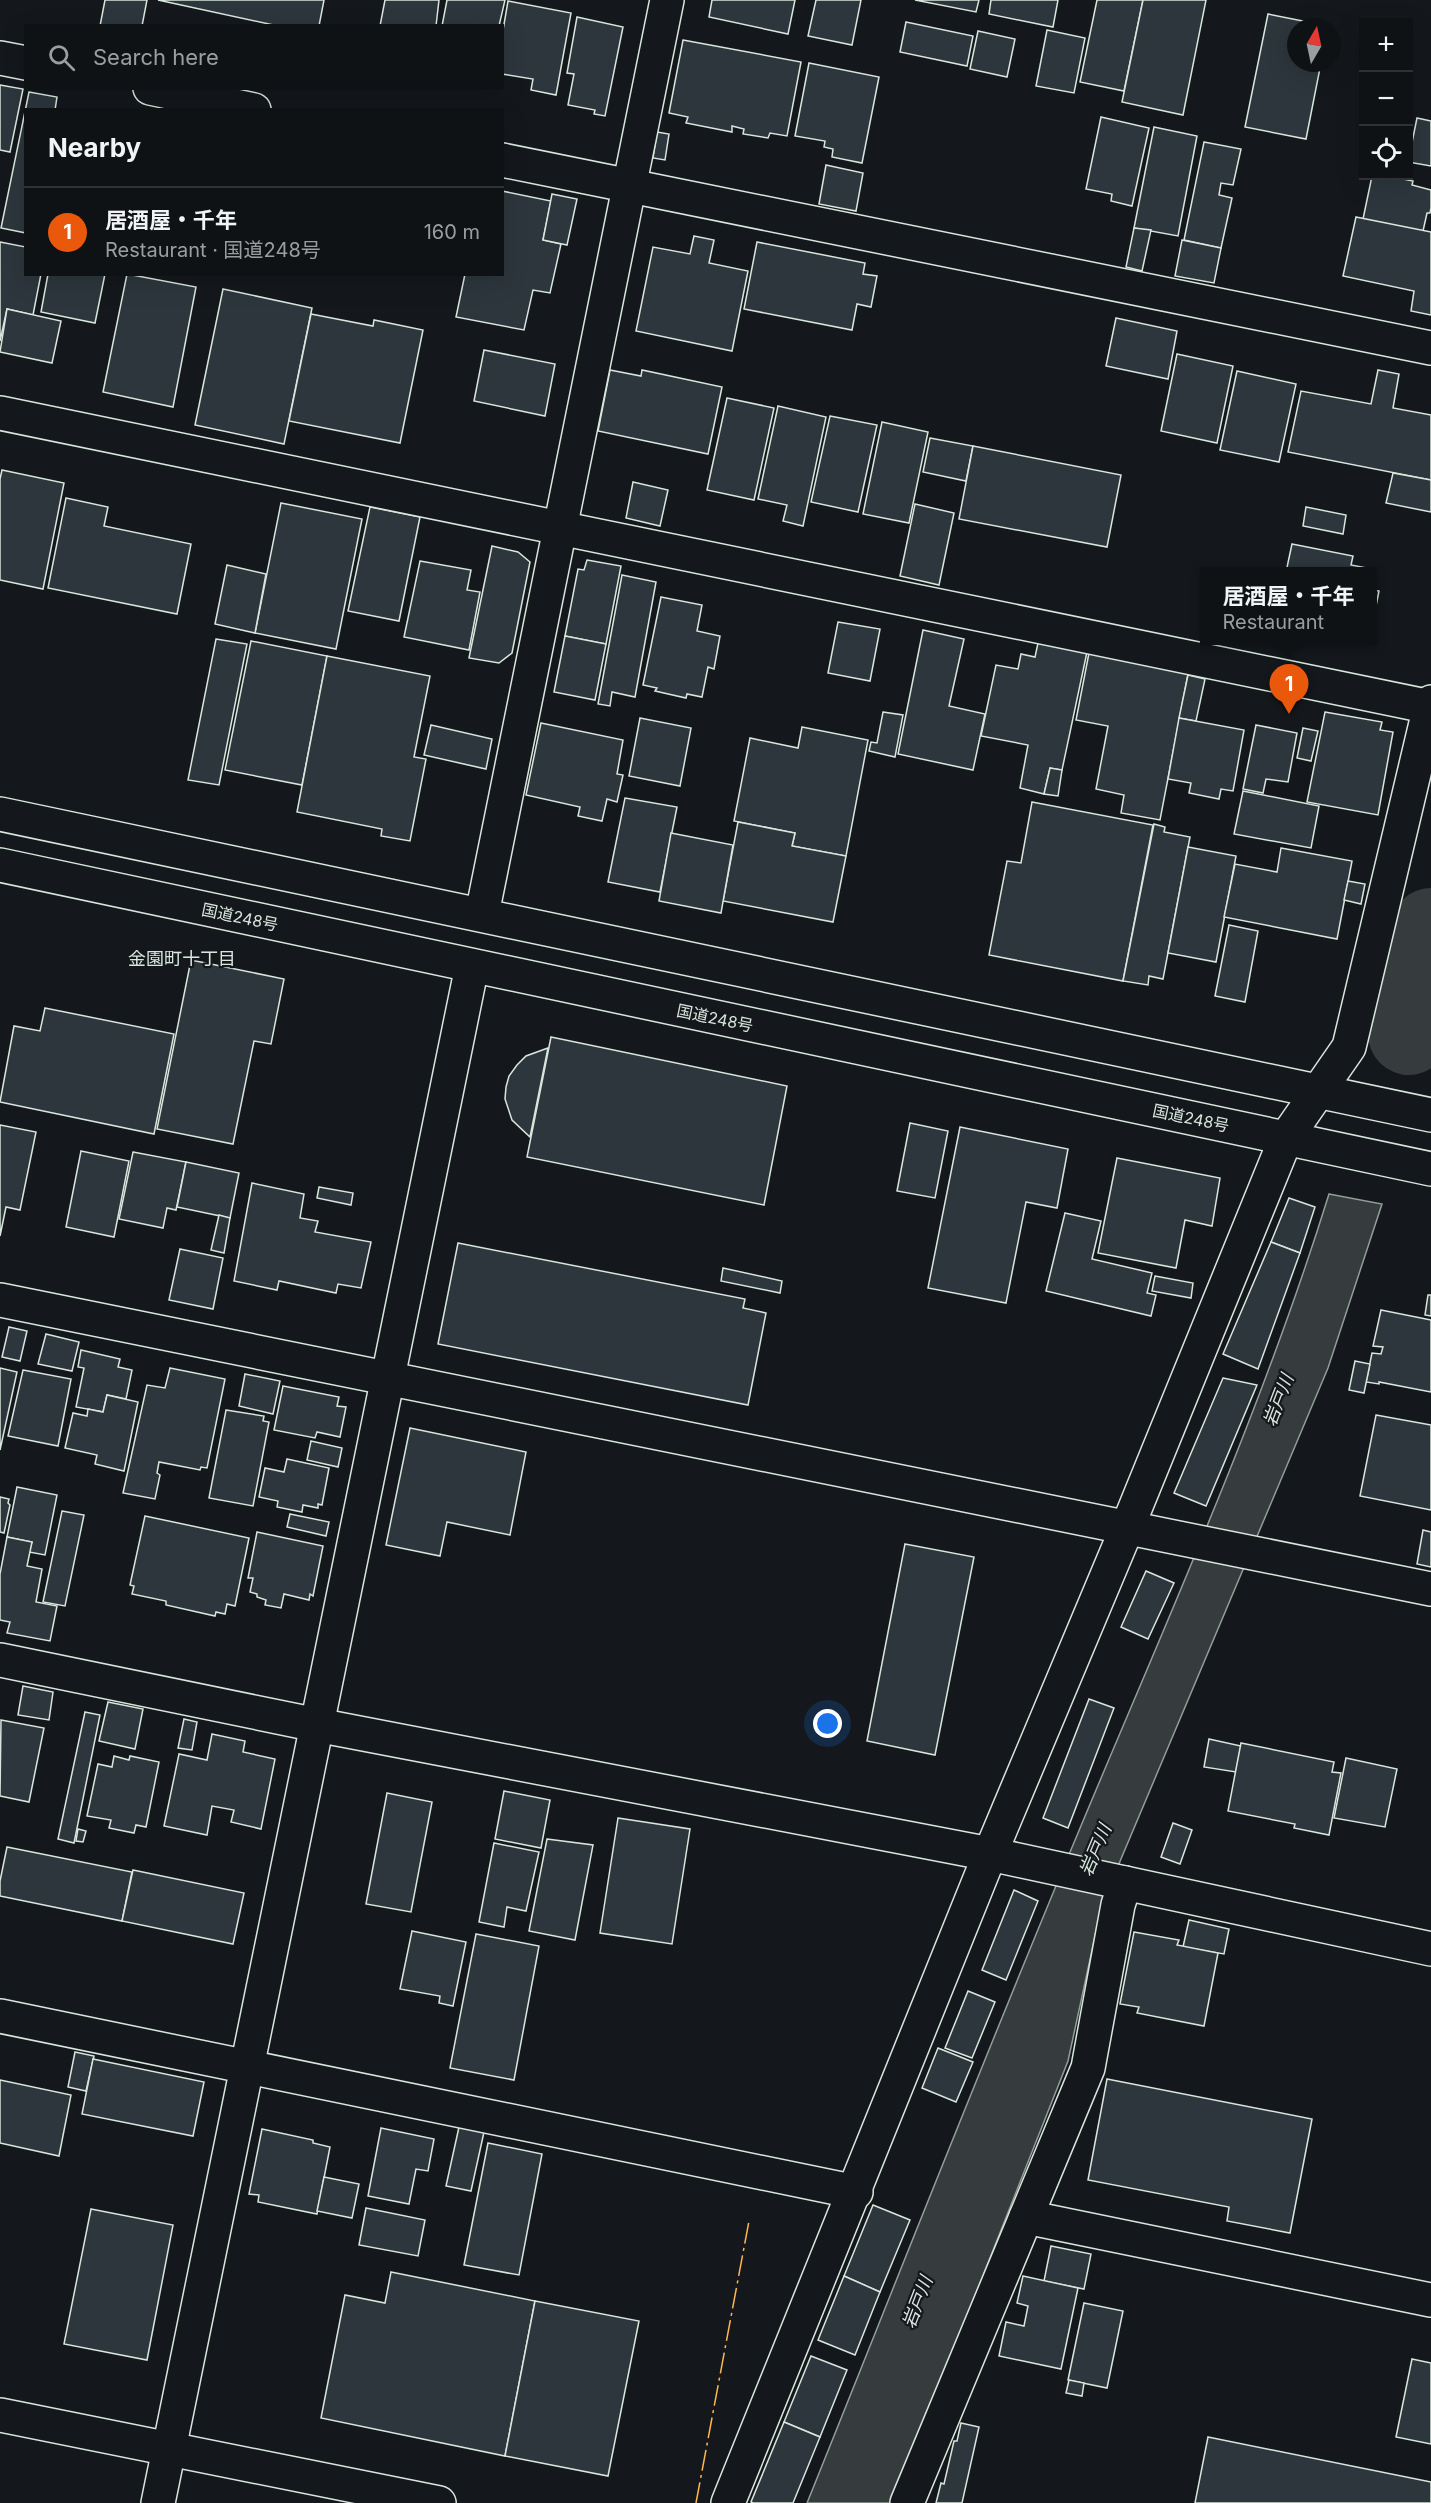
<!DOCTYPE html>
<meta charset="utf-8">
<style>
:root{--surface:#0f1215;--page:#181b1e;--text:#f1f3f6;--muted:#9b9ea0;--line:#2f3234;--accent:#ea580c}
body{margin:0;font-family:Inter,"Noto Sans JP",sans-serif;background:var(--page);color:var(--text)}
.controls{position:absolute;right:18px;top:18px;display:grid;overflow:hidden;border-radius:0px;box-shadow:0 6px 24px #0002}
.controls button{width:54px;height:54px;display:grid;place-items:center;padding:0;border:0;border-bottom:2px solid var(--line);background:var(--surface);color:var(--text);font:30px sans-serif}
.compass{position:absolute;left:1287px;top:18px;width:54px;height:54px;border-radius:50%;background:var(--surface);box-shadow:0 6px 24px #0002;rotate:9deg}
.you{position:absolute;left:828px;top:1724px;width:21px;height:21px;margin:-15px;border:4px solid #fff;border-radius:50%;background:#1a73e8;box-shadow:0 0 0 9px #1a73e833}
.badge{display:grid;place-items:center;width:39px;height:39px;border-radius:50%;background:var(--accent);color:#fff;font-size:20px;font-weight:700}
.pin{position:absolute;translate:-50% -50px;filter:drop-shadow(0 2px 3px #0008)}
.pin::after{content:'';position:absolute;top:32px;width:21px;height:18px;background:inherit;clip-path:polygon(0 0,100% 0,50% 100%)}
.popup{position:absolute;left:1200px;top:567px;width:177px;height:78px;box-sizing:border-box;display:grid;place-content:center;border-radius:0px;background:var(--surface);filter:drop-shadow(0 2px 4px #0005);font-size:20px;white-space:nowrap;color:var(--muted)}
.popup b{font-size:22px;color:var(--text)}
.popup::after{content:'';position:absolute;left:50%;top:100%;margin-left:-12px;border:12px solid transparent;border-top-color:var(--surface)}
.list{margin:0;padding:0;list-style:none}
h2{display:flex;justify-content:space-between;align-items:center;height:78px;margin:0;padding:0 24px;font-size:26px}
h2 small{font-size:20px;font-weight:400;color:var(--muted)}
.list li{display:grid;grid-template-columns:39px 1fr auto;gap:18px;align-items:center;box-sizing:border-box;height:90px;padding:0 24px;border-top:2px solid var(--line)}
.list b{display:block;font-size:22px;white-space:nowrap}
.list p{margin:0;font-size:20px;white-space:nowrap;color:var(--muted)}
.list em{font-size:20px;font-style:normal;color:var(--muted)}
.icon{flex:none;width:33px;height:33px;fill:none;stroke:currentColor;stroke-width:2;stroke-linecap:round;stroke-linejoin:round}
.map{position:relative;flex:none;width:1431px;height:2503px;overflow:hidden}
.search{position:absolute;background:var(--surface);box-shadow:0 6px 24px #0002;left:24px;top:24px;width:480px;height:66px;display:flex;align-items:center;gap:15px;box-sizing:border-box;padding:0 21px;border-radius:0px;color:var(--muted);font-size:22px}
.panel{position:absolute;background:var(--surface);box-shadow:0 6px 24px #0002;left:24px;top:108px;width:480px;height:168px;border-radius:0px}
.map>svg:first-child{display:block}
.water{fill:#363b3e;stroke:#939e99;stroke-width:1.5}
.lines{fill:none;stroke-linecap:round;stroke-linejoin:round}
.river{stroke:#363b3e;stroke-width:82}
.building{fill:#2c363c;stroke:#d8e6dc;stroke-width:1.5}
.minor-casing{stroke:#d8e6dc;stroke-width:36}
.tertiary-casing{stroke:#d8e6dc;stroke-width:36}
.trunk-casing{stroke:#d8e6dc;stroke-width:36}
.minor{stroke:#14181c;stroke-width:33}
.tertiary{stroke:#14181c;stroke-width:33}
.trunk{stroke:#14181c;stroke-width:33}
.power{stroke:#ffb74d;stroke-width:1.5;stroke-dasharray:21 4.5 3 4.5;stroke-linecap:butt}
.labels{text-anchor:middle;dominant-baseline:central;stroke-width:4.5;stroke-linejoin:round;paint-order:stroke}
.street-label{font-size:16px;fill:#d8e6dc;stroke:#14181c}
.neighbourhood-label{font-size:18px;fill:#d8e6dc;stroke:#14181c}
.water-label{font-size:18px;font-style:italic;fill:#d8e6dc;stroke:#14181c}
</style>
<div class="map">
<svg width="1431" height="2503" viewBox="0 0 1431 2503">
<rect width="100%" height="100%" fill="#14181c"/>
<path class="water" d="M1329 1194 1382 1204 1328 1368 1102 1904 1068 2061 893 2503H807C897 2280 985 2055 1078 1833 1166 1622 1261 1413 1329 1194Z"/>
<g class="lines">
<path class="river" d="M1409 1034 1431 929"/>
</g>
<g class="building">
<path d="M105 0H147L142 26H100Z"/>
<path d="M158 0H324L319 26H278Z"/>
<path d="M385 0H439L436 26H380Z"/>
<path d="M447 0H505L499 26H442Z"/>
<path d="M712 0H795L788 34 709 17Z"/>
<path d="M816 0H861L852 45 808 36Z"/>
<path d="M915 0H979L976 12Z"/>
<path d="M991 0H1058L1053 27 989 14Z"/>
<path d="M1097 0H1143L1124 91 1080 82Z"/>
<path d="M1143 0H1206L1183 115 1122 102Z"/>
<path d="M508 1 571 13 556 95 531 90 533 79 502 74V36Z"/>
<path d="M1268 14 1328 26 1296 27V63H1321L1306 139 1245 127Z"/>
<path d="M577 17 623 27 605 116 594 114 595 110 568 105 574 74 567 73Z"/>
<path d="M906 22 973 36 967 66 900 52Z"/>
<path d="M1047 30 1085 38 1074 93 1036 86Z"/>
<path d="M978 31 1015 39 1007 77 970 69Z"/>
<path d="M683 40 801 62 787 136 770 133 768 138 743 134 744 129 732 126V132L686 123 688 117 669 113Z"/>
<path d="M809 63 879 77 862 163 832 157 833 149 824 147 825 141 795 136Z"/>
<path d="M0 85 23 89 10 152 0 150Z"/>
<path d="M29 92 57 97 55 110H26V233L1 228Z"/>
<path d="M1101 117 1149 128 1132 206 1111 201 1112 194 1086 189Z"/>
<path d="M1417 118 1431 121V166L1408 162Z"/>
<path d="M1154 127 1197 136 1178 236 1134 228Z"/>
<path d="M657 132 669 134 665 160 653 158Z"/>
<path d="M1204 142 1241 149 1233 185 1221 183 1219 195 1232 198 1221 248 1184 240Z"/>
<path d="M826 165 863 173 856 211 819 204Z"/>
<path d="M1372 176H1388L1413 181 1412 185 1431 190V208L1430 213H1427L1423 231 1363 219Z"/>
<path d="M502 191 551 201 543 240 561 244 550 293 533 290 524 330 456 317 465 274H502Z"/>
<path d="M552 194 577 199 567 245 543 240Z"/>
<path d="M1356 217 1431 232V315L1411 311 1414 291 1343 276Z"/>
<path d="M1134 228 1151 230 1142 271 1126 267Z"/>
<path d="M694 236 714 240 709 263 748 271 732 351 636 331 653 247 690 254Z"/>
<path d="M1182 240 1221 248 1214 283 1175 276Z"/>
<path d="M0 242 26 247V274H41L33 315 7 309 0 341Z"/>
<path d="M757 242 865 263 863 274 877 276 871 307 857 304 852 330 744 309Z"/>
<path d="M48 274H105L95 323 41 312Z"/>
<path d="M127 274 196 287 173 407 103 392Z"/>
<path d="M223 289 312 308 284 444 195 425Z"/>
<path d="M7 309 61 321 52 363 0 352Z"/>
<path d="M311 314 373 326 374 320 423 330 400 443 289 421Z"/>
<path d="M1116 318 1177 331 1168 379 1106 366Z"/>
<path d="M484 350 555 364 545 416 474 401Z"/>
<path d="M1177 354 1233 366 1217 443 1161 431Z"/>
<path d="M610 370 641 376 642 370 722 387 708 454 598 431Z"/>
<path d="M1378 370 1399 374 1393 408 1431 415V480L1288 452 1301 391 1371 404Z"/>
<path d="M1237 371 1296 384 1279 462 1220 450Z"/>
<path d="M727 398 774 408 754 500 707 490Z"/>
<path d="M778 406 826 417 803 526 783 521 787 505 758 499Z"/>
<path d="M830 416 877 425 858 512 811 502Z"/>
<path d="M882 422 928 432 909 523 863 514Z"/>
<path d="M930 438 973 446 966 481 923 472Z"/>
<path d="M973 446 1121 475 1107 547 959 519Z"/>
<path d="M2 470 64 483 43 589 0 580V479Z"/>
<path d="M1393 473 1431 480V512L1386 503Z"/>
<path d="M633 482 668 490 660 526 626 518Z"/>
<path d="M66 498 108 507 104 526 191 544 177 614 48 588Z"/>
<path d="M281 503 362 519 336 649 255 633Z"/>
<path d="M915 504 954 513 939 585 900 576Z"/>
<path d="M370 507 420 517 399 621 348 611Z"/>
<path d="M1306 507 1346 515 1343 534 1303 526Z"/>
<path d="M1292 544 1353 556 1351 565 1367 568 1366 572H1286Z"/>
<path d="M492 546 518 552 530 562 512 653 499 663 469 658Z"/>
<path d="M587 560 621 566 606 644 565 636 578 569 584 570Z"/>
<path d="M420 561 471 570 467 590 480 592 469 650 404 637Z"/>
<path d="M227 565 266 574 255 633 215 624Z"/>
<path d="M622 575 656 582 635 697 612 692 610 706 598 704Z"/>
<path d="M1373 590 1379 591 1373 621Z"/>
<path d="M661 597 702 605 697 631 720 636 714 669 708 667 702 697 687 694 686 698 655 691 657 688 643 685Z"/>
<path d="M838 622 880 629 870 681 828 673Z"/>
<path d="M923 630 964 639 949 706 985 714 973 770 898 754Z"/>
<path d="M565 636 606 644 595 700 554 692Z"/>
<path d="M216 639 247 644 219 785 188 780Z"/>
<path d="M251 641 327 656 302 785 225 770Z"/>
<path d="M1038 643 1087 652 1062 770 1050 768 1044 794 1020 788 1028 745 981 736 996 665 1018 669 1021 654 1035 657Z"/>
<path d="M1089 653 1188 674 1160 820 1121 813 1124 795 1096 789 1108 726 1076 720Z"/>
<path d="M327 656 430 676 414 757 426 759 410 841 381 836 382 829 297 812Z"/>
<path d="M1188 675 1205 679 1196 721 1179 718Z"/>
<path d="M883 712 903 715 895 757 869 751 871 742 877 743Z"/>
<path d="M1325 712 1382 722 1380 730 1393 732 1378 815 1307 802Z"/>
<path d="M640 718 691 728 680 786 629 776Z"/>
<path d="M1179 718 1244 730 1233 791 1221 789 1219 799 1189 793 1191 783 1168 779Z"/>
<path d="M541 723 623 740 617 774 623 775 617 802 607 799 602 821 578 816 580 807 526 795Z"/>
<path d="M431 725 492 739 486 769 424 755Z"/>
<path d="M1256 725 1297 733 1288 782 1266 779 1263 793 1243 789Z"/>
<path d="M802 727 868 740 846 856 792 846 795 833 734 821 750 738 798 748Z"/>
<path d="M1303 728 1318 731 1311 761 1297 758Z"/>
<path d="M1050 768 1062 770 1058 796 1044 794Z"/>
<path d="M1243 791 1319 806 1311 848 1234 834Z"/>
<path d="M625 798 677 807 660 892 608 882Z"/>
<path d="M1032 802 1153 825 1123 981 989 955 1007 861 1021 863Z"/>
<path d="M738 822 795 833 792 846 846 856 833 922 723 901Z"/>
<path d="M1154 824 1165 827 1164 832 1190 837 1163 979 1149 976 1148 985 1123 981Z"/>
<path d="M671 833 733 845 721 913 659 901Z"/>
<path d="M1188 847 1236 856 1216 962 1168 953Z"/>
<path d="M1281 848 1352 861 1337 939 1224 917 1235 864 1277 872Z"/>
<path d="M1348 881 1365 884 1361 904 1344 900Z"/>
<path d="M1229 925 1258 931 1245 1002 1215 996Z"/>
<path d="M191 960 284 979 271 1044 254 1041 233 1144 157 1129Z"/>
<path d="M45 1008 174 1034 154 1134 0 1102 14 1026 40 1031Z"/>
<path d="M551 1037 787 1086 764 1205 527 1157Z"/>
<path d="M548 1048 530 1137 512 1120 505 1099 506 1087 509 1076 517 1065 526 1056Z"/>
<path d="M910 1123 948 1131 935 1198 897 1191Z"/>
<path d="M0 1125 36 1132 20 1210 6 1207 0 1236Z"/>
<path d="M960 1127 1068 1149 1057 1208 1026 1202 1006 1303 928 1288Z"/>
<path d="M81 1151 129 1161 114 1237 66 1227Z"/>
<path d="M133 1152 186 1162 176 1210 167 1208 163 1228 119 1219Z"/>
<path d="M1117 1158 1220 1178 1212 1226 1185 1220 1176 1268 1098 1253Z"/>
<path d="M186 1162 239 1173 230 1218 177 1207Z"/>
<path d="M252 1183 304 1194 300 1218 318 1221 315 1232 371 1242 361 1288 338 1284 336 1293 279 1281 277 1290 234 1281Z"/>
<path d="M319 1187 353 1193 351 1205 317 1198Z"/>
<path d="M1289 1198 1315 1207 1300 1253 1271 1242Z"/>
<path d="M1065 1213 1101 1221 1092 1259 1152 1273 1147 1293 1156 1295 1151 1316 1046 1291Z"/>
<path d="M219 1215 230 1218 224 1253 211 1250Z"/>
<path d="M1271 1242 1300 1253 1258 1369 1223 1354Z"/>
<path d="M458 1243 745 1299 743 1308 766 1313 748 1405 438 1344Z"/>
<path d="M180 1249 223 1258 213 1309 169 1300Z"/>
<path d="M723 1268 782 1281 780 1293 721 1281Z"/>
<path d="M1155 1276 1193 1283 1191 1298 1152 1291Z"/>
<path d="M1428 1295H1431V1316L1425 1315Z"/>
<path d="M1381 1310 1431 1320V1392L1379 1382V1384L1366 1382 1372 1353 1381 1354 1383 1347 1373 1346Z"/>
<path d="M9 1327 27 1331 20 1361 2 1357Z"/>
<path d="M46 1334 79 1342 72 1371 38 1364Z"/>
<path d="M81 1350 120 1359 118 1367 132 1370 126 1399 107 1395 103 1412 76 1407 84 1368 78 1367Z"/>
<path d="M1355 1361 1370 1364 1364 1393 1349 1390Z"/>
<path d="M0 1368 17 1372 0 1450Z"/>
<path d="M170 1368 225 1379 207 1468 201 1467 200 1470 159 1462 157 1473 160 1475 155 1499 123 1493 147 1385 165 1388Z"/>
<path d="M23 1370 71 1379 58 1446 8 1436Z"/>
<path d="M245 1374 280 1381 273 1414 239 1406Z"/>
<path d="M1223 1378 1257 1385 1206 1506 1174 1493Z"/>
<path d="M283 1386 339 1397 337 1406 346 1407 340 1437 317 1432 315 1438 274 1430Z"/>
<path d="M107 1395 138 1402 124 1471 95 1464 97 1455 65 1448 73 1413 87 1416 88 1409 103 1412Z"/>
<path d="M226 1410 264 1416 263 1421 269 1422 253 1506 209 1498Z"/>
<path d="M1376 1415 1431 1425V1510L1360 1496Z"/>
<path d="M410 1428 526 1452 510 1535 447 1522 440 1556 386 1545Z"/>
<path d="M311 1441 342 1448 338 1467 307 1460Z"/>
<path d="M287 1459 329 1468 322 1505 318 1504V1508L303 1505 302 1512 277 1507 278 1501 259 1497 265 1468 284 1472Z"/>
<path d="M17 1487 57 1495 45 1555 29 1552 32 1542 7 1537Z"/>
<path d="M0 1497 9 1499 8 1503 10 1505 4 1533 0 1532Z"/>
<path d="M62 1511 84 1515 65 1606 43 1602Z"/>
<path d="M290 1514 329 1522 326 1536 287 1527Z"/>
<path d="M145 1516 249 1538 235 1606 227 1604 225 1614 216 1612 215 1616 166 1605V1601L132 1594 134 1586 130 1585Z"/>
<path d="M1423 1530 1431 1532V1567L1417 1564Z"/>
<path d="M257 1532 323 1546 313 1596 310 1594 309 1600 284 1594 281 1608 265 1605 266 1600 257 1597V1594L250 1592 253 1578H248Z"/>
<path d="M7 1537 32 1542 27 1566 42 1569 36 1602 57 1606 50 1641 7 1633 10 1622 0 1620V1574Z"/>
<path d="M905 1544 974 1557 935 1755 867 1741Z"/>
<path d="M1146 1571 1174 1583 1148 1639 1121 1627Z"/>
<path d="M23 1686 53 1692 49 1720 18 1715Z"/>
<path d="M1089 1699 1114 1708 1068 1828 1043 1818Z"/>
<path d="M108 1702 143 1709 135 1749 99 1741Z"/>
<path d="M85 1712 100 1715 74 1843 58 1839Z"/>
<path d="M184 1719 197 1722 192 1750 178 1748Z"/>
<path d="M1 1720 44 1728 29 1802 0 1796Z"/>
<path d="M212 1734 245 1741 243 1752 275 1759 261 1829 231 1822 234 1810 212 1806 207 1835 164 1826 179 1754 207 1760Z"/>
<path d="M1209 1739 1241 1746 1236 1772 1204 1767Z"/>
<path d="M1241 1743 1334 1762 1332 1772 1341 1773 1329 1835 1294 1828 1295 1824 1228 1811Z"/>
<path d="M114 1756 129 1760 130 1756 159 1762 146 1827 136 1825 134 1833 109 1828 111 1820 87 1816 98 1764 112 1767Z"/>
<path d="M1346 1758 1397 1769 1385 1827 1334 1818Z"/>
<path d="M504 1791 550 1800 541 1848 495 1839Z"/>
<path d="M387 1793 432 1802 411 1912 366 1904Z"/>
<path d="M618 1818 690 1829 672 1944 600 1933Z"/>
<path d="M1173 1823 1192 1830 1180 1864 1161 1857Z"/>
<path d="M78 1829 86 1831 83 1842 76 1841Z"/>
<path d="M547 1839 593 1845 575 1940 529 1931Z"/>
<path d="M494 1843 539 1852 526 1911 507 1907 504 1927 479 1922Z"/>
<path d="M7 1847 132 1872 122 1921 0 1896V1881Z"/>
<path d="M133 1870 244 1893 233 1944 122 1921Z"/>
<path d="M1014 1890 1038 1901 1006 1980 982 1970Z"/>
<path d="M1189 1920 1229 1929 1224 1954 1183 1947Z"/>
<path d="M412 1931 466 1942 453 2006 439 2003 440 1996 400 1989Z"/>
<path d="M1134 1932 1179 1940 1177 1945 1218 1953 1204 2026 1137 2013 1139 2007 1120 2004Z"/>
<path d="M476 1934 539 1946 514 2080 450 2068Z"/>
<path d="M968 1991 995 2002 972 2058 945 2048Z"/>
<path d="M938 2048 973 2062 956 2102 922 2088Z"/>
<path d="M75 2052 94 2056 86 2091 68 2087Z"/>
<path d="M93 2059 204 2082 193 2136 82 2114Z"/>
<path d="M1107 2079 1312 2119 1290 2233 1227 2221 1229 2207 1088 2180Z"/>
<path d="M0 2080 71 2095 59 2156 0 2143Z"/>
<path d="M459 2127 484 2132 471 2191 446 2186Z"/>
<path d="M381 2128 434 2139 428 2171 416 2169 409 2204 368 2196Z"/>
<path d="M262 2129 313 2140V2143L330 2147 317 2214 258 2202 259 2195 249 2194Z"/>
<path d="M488 2143 542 2154 519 2275 464 2265Z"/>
<path d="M324 2177 359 2184 352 2218 317 2211Z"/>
<path d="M873 2205 910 2220 880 2292 844 2276Z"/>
<path d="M366 2208 425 2220 418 2256 359 2245Z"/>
<path d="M91 2209 173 2225 147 2360 64 2344Z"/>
<path d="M1051 2246 1091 2254 1084 2289 1044 2281Z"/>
<path d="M391 2272 535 2301 505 2456 321 2418 345 2295 385 2303Z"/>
<path d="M844 2276 880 2292 855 2355 818 2340Z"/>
<path d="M1023 2276 1078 2288 1061 2369 999 2356 1006 2322 1024 2326 1028 2306 1017 2303Z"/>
<path d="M535 2301 639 2321 608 2476 505 2456Z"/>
<path d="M1084 2303 1123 2311 1107 2388 1068 2380Z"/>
<path d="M811 2356 847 2370 820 2437 784 2422Z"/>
<path d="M1412 2359 1431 2363V2444L1396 2437Z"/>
<path d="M1069 2380 1084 2383 1082 2396 1066 2393Z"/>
<path d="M784 2422 820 2437 793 2503H753L751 2502Z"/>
<path d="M961 2423 979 2427 962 2503H936L941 2483 944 2484 954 2441H957Z"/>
<path d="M1208 2437 1431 2482V2503H1195Z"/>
</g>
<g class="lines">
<g class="minor-casing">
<g id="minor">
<path d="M0 58 26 63"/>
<path d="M150 88 254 110"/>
<path d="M502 160 1431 348"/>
<path d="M0 413 1431 707"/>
<path d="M482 914 667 0"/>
<path d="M0 1300 1431 1589"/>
<path d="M0 1660 317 1725 990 1854 1431 1949"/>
<path d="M0 2016 856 2192"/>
<path d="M1026 2217 1431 2300"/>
<path d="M158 2503 472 966"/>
<path d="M728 2503 990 1854 1127 1528 1286 1138 1349 1047 1431 702"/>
<path d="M907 2503 1088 2068 1118 1905 1125 1883"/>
</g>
</g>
<g class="tertiary-casing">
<path id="tertiary" d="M0 2415 439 2503"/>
</g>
<g class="trunk-casing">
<g id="trunk">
<path d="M0 814 1431 1115"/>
<path d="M0 865 1431 1169"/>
</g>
</g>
<use href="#minor" class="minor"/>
<use href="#tertiary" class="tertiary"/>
<use href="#trunk" class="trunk"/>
<path class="power" d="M696 2503 749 2221"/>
</g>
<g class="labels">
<g class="street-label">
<text transform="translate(240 917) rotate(12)">国道248号</text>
<text transform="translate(715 1018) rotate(12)">国道248号</text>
<text transform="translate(1191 1118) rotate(12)">国道248号</text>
</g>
<g class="neighbourhood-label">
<text x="182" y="958">金園町十丁目</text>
</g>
<g class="water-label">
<text transform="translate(1278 1400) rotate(-69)">岩戸川</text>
<text transform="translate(1095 1850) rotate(-67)">岩戸川</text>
<text transform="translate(917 2302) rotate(-69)">岩戸川</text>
</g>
</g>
</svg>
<div class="controls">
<button>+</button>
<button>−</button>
<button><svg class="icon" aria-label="locate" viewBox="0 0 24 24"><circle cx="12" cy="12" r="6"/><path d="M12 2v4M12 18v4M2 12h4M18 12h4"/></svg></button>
</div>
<svg class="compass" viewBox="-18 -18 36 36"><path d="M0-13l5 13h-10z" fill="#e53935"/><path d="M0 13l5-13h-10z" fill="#9b9ea0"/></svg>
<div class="you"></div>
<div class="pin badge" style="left:1289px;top:714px">1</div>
<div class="popup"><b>居酒屋・千年</b>Restaurant</div>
<div class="search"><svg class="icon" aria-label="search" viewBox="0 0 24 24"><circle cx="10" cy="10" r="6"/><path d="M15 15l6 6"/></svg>Search here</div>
<section class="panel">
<h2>Nearby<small></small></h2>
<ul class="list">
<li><span class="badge">1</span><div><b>居酒屋・千年</b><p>Restaurant · 国道248号</p></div><em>160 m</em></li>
</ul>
</section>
</div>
